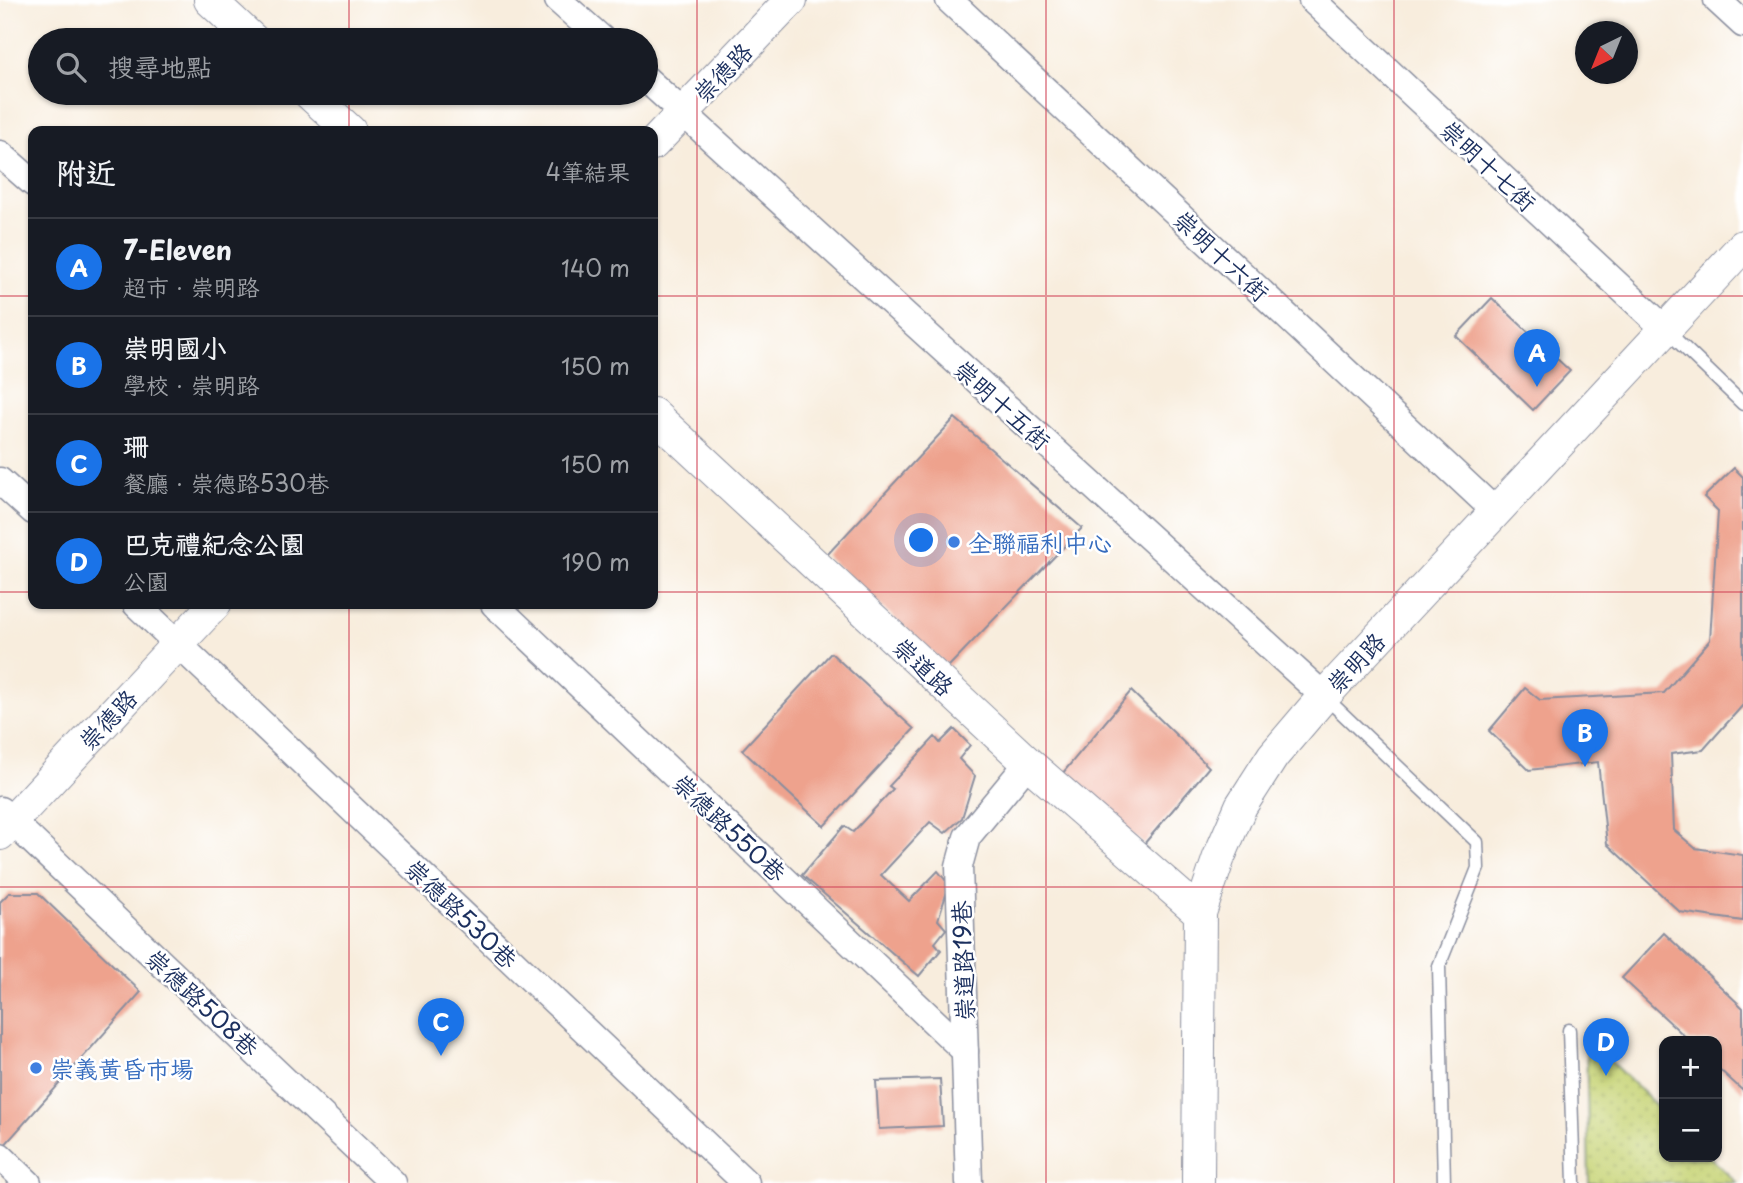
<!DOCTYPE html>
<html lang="zh-TW">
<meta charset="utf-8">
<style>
:root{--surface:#171b24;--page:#20242c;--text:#f1f3f6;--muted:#9ea1a6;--line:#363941;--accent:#1a73e8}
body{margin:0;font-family:"Playpen Sans","LXGW WenKai TC",sans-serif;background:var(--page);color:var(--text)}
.controls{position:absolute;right:21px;bottom:21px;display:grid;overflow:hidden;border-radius:14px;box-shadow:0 2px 5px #0004}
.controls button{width:63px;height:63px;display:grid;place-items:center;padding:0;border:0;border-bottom:2px solid var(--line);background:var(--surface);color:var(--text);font:35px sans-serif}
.compass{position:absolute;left:1575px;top:21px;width:63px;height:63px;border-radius:50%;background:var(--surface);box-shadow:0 2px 5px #0004;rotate:223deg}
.you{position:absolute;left:922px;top:541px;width:24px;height:24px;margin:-18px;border:5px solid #fff;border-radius:50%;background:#1a73e8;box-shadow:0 0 0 10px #1a73e833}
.badge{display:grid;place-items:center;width:46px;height:46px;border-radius:50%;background:var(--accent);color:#fff;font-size:23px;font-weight:700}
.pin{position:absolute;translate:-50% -58px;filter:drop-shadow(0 2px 4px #0008)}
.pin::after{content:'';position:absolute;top:37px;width:24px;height:21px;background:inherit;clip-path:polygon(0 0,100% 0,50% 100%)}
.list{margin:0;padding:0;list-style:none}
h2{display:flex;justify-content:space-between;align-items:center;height:91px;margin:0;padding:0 28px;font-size:30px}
h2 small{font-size:23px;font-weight:400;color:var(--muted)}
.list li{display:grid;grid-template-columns:46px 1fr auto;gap:21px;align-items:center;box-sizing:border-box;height:98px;padding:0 28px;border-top:2px solid var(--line)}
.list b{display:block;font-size:26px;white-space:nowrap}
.list p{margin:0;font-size:23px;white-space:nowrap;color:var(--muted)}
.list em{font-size:23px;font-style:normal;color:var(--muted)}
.icon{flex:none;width:38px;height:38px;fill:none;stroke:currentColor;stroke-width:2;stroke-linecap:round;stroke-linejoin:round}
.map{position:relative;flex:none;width:1743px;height:1183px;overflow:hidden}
.search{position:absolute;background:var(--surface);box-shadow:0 2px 5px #0004;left:28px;top:28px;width:630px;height:77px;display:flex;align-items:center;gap:18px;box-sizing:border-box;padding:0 24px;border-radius:38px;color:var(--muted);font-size:26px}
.panel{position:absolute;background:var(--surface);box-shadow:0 2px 5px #0004;left:28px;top:126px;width:630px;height:483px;border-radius:14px}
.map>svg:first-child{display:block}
.park{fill:url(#park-dots);stroke:#71826a;stroke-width:2}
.building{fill:#eea28d}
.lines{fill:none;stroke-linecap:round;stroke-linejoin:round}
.service-casing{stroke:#8a8e9e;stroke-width:15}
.minor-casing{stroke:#8a8e9e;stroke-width:29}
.tertiary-casing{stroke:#8a8e9e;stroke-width:34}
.service{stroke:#fff;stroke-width:12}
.minor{stroke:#fff;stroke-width:26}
.tertiary{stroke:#fff;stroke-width:32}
.grid{fill:none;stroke:#d1495b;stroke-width:2;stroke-opacity:0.55}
.shop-dot{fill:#3f7fe0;stroke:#fff;stroke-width:2.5}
.labels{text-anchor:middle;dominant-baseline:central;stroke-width:5;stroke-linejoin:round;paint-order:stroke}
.street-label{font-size:24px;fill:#1b2f5e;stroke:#fff}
.shop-label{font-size:24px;fill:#366cbe;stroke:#fff;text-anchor:start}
</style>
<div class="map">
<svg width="1743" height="1183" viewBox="0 0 1743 1183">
<defs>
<pattern id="park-dots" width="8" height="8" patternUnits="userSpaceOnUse" patternTransform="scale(1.75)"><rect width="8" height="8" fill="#c7d476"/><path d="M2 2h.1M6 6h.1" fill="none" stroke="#aab668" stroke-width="1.8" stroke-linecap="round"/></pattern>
</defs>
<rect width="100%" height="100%" fill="#fff"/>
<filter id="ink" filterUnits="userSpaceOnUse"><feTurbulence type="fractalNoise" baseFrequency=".0143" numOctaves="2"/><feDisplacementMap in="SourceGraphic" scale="14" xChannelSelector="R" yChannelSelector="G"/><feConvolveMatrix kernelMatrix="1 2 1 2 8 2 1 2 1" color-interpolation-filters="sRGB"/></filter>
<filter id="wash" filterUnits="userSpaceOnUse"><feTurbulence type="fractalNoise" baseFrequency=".00686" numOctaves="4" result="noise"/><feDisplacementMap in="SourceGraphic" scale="28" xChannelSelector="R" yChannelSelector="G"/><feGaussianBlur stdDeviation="1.57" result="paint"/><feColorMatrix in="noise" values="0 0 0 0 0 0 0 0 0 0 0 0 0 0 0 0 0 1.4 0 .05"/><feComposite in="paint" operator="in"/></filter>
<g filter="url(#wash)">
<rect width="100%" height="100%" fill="#f8eddd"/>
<path class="park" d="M1586 1038 1664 1113V1157H1710L1737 1183H1589Z"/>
<g id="blocks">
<g class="building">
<path d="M1492 298 1570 371 1533 410 1456 336Z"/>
<path d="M955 418 1082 528 948 667 826 556Z"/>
<path d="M1734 468 1743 477V705L1703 750 1671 754 1674 830 1695 848 1743 855V921L1680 912 1607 844 1598 762 1529 770 1489 731 1525 688 1540 700 1664 693 1710 640 1718 511 1704 497Z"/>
<path d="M831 653 914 729 824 826 742 750Z"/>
<path d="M1131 691 1209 767 1144 844 1062 774Z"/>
<path d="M954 729 970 745 959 759 975 776 962 818 945 833 930 822 881 875 909 901 938 871 949 885 938 920 946 929 935 943 941 950 919 976 802 875 844 826 853 832 893 789 889 786 935 737 940 743Z"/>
<path d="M9 893H38L141 992 3 1147 0 1145V902Z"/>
<path d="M1664 933 1743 1008V1091L1717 1067V1041H1690L1622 978Z"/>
<path d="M940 1079 943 1126 879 1129 876 1081Z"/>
</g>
</g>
</g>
<g filter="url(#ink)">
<use href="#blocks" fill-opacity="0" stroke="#8a8e9e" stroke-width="2"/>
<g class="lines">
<g class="service-casing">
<g id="service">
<path d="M1666 330 1743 404"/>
<path d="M1324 696 1477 842 1478 868 1439 966 1444 1183"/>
<path d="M1569 1030 1574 1183"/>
</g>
</g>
<g class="minor-casing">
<g id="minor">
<path d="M558 0 603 40"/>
<path d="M949 0 1495 511"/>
<path d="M1312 0 1666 330"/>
<path d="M1717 0 1743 24"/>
<path d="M646 79 1324 696"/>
<path d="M0 154 33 183"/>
<path d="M0 481 33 511"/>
<path d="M136 604 746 1183"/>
<path d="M494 604 965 1051"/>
<path d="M0 810 393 1183"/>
<path d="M0 1156 28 1183"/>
<path d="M969 1183 959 866 967 837 1028 763"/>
</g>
</g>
<g class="tertiary-casing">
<g id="tertiary">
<path d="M210 0 253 40"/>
<path d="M309 93 350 131"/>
<path d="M653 144 791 0"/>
<path d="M653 414 1028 763 1200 913"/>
<path d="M0 834 215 604"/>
<path d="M1198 1183 1200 913 1219 857 1241 806 1273 756 1324 696 1743 246"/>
</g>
</g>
<use href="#service" class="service"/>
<use href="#minor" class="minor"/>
<use href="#tertiary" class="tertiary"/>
</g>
</g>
<path class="grid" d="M349 0V40M697 0V1183M1046 0V1183M1394 0V1183M349 93V131M0 296H33M653 296H1743M0 592H33M653 592H1743M349 604V1183M0 887H1743"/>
<g class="shop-dot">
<circle cx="954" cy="542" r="7"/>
<circle cx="36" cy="1068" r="7"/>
</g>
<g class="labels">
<g class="street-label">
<text transform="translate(722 72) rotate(-46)">崇德路</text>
<text transform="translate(1489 165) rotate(43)">崇明十七街</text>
<text transform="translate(1222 255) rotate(43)">崇明十六街</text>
<text transform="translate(1003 404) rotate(42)">崇明十五街</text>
<text transform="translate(1355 662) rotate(-47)">崇明路</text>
<text transform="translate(924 666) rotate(43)">崇道路</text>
<text transform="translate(107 719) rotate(-47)">崇德路</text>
<text transform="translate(730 827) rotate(43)">崇德路550巷</text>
<text transform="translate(462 913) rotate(44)">崇德路530巷</text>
<text transform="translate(962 961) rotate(-92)">崇道路19巷</text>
<text transform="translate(203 1002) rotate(43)">崇德路508巷</text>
</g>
<g class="shop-label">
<text x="968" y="542">全聯福利中心</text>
<text x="50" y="1068">崇義黃昏市場</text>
</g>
</g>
</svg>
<div class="controls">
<button>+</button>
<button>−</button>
</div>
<svg class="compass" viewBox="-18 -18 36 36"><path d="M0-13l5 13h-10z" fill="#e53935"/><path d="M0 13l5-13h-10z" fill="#9ea1a6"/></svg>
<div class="you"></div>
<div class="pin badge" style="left:1537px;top:387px">A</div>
<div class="pin badge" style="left:1585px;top:767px">B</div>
<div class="pin badge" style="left:441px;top:1056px">C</div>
<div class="pin badge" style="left:1606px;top:1076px">D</div>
<div class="search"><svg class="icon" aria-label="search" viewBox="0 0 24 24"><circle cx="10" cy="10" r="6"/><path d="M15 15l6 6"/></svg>搜尋地點</div>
<section class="panel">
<h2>附近<small>4筆結果</small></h2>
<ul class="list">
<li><span class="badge">A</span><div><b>7-Eleven</b><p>超市 · 崇明路</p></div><em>140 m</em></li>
<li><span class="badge">B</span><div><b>崇明國小</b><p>學校 · 崇明路</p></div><em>150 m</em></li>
<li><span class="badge">C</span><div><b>珊</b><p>餐廳 · 崇德路530巷</p></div><em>150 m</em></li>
<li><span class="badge">D</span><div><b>巴克禮紀念公園</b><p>公園</p></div><em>190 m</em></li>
</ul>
</section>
</div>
